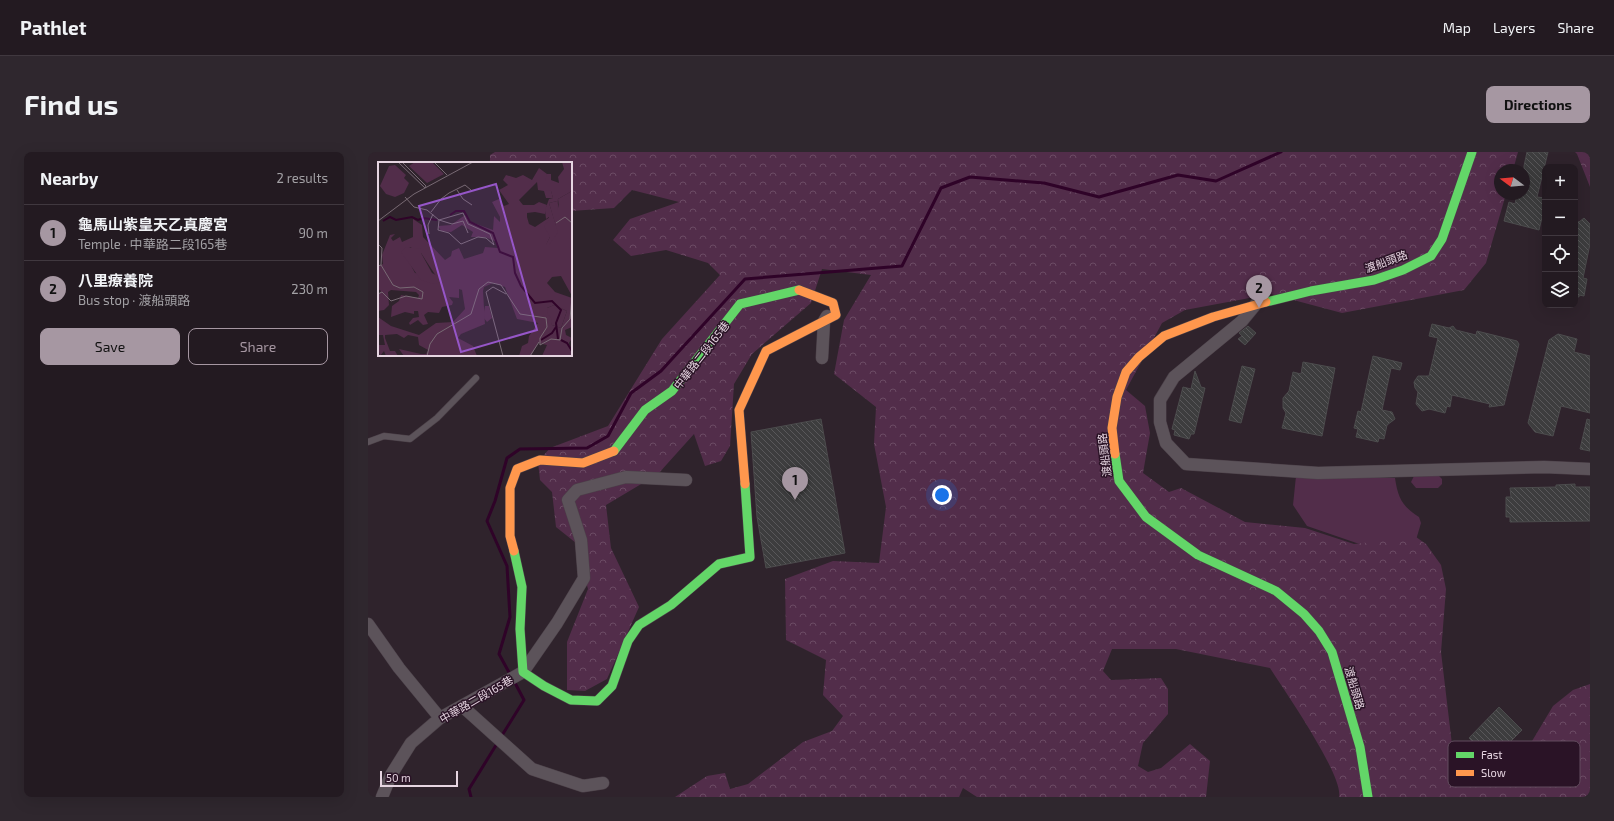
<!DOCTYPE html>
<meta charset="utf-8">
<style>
:root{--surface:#231a21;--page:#2f272e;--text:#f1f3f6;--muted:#a3a1a5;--line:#40383f;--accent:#a697a2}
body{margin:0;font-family:"Exo 2","Noto Sans TC",sans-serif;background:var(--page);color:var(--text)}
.controls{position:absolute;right:12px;top:12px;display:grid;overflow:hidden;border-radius:8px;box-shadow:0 4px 16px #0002}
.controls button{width:36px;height:36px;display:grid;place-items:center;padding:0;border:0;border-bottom:1px solid var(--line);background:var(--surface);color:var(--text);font:20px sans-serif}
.compass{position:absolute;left:1126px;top:12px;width:36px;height:36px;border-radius:50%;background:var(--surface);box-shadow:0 4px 16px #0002;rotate:286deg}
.scale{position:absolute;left:12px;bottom:10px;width:78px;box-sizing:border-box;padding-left:4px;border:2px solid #e6d5e1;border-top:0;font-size:11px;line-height:14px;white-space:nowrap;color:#e6d5e1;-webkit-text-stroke:3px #2a1326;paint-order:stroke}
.you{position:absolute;left:574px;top:343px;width:14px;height:14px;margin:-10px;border:3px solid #fff;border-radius:50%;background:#1a73e8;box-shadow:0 0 0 6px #1a73e833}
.badge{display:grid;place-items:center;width:26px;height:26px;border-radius:50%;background:var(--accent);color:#111;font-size:13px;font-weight:700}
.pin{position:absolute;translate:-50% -33px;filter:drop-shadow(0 1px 2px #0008)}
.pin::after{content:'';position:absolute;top:21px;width:14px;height:12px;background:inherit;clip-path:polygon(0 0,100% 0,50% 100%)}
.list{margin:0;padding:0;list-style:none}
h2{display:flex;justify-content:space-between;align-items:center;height:52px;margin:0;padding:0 16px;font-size:17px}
h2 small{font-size:13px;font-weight:400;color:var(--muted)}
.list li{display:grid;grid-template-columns:26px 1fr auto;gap:12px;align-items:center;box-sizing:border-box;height:56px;padding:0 16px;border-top:1px solid var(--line)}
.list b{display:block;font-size:15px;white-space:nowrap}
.list p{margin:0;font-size:13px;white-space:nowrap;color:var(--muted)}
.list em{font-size:13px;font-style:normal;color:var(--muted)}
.actions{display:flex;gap:8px;padding:12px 16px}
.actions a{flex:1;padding:9px 0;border:1px solid var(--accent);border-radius:8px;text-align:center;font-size:14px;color:var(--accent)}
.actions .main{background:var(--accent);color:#111}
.icon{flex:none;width:22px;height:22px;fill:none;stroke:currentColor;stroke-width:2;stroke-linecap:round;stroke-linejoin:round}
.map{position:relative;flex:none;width:1222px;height:645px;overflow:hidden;border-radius:8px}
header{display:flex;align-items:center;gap:24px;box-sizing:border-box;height:56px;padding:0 20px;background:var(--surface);border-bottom:1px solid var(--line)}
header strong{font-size:19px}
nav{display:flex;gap:22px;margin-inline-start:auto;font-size:14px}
.intro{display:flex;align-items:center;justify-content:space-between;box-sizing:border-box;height:96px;padding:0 24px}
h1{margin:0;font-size:28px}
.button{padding:10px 18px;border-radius:8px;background:var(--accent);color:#111;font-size:14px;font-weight:700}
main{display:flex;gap:24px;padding:0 24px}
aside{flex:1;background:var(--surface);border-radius:8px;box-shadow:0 4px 16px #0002}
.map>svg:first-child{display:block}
.green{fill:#522d4a}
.forest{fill:url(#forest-crowns)}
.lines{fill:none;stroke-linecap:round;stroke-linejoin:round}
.stream{stroke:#2f0328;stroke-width:3}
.building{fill:url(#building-back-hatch);stroke:#4c4c4d}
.lane-casing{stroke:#4c4149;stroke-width:7}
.street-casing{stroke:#4c4149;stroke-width:13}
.fast-casing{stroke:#4c4149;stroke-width:10}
.slow-casing{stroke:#4c4149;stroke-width:10}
.lane{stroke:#5c535a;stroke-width:6}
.street{stroke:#5c535a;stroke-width:12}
.fast{stroke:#63d668;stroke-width:9}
.slow{stroke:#ff974d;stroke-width:9}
.labels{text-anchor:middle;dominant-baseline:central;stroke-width:3;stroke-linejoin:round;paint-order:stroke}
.street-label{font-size:11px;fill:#e6d5e1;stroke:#2a1326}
.inset-river{fill:none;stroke:#2f0328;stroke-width:2}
.inset-road{fill:none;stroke:#786a74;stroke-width:1}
.view{fill:#9656c8;fill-opacity:0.15;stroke:#9656c8;stroke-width:2}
.inset-edge{fill:none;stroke:#e6d5e1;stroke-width:2}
.key{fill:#2a1326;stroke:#624d5e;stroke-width:1}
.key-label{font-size:11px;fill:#e6d5e1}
</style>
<header>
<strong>Pathlet</strong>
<nav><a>Map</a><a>Layers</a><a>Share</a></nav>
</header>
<div class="intro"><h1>Find us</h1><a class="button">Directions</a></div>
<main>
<aside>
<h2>Nearby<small>2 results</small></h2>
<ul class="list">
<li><span class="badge">1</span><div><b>龜馬山紫皇天乙真慶宮</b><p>Temple · 中華路二段165巷</p></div><em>90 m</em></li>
<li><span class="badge">2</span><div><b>八里療養院</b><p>Bus stop · 渡船頭路</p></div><em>230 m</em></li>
</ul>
<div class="actions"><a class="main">Save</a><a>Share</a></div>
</aside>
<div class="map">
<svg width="1222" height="645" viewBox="0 0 1222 645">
<defs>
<pattern id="forest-crowns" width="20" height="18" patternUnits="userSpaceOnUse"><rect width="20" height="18" fill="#522d4a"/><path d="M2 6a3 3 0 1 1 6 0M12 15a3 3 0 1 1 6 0" fill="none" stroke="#6b4b64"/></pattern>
<pattern id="building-back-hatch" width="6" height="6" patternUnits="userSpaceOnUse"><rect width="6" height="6" fill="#3d3d3e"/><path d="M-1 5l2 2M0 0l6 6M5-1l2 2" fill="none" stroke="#59585a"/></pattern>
</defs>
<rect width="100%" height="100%" fill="#2f232c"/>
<g class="green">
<path d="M928 324 1027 326C1030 346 1034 354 1051 365L1053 371 1048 388 1003 396 939 374 925 353Z"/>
<path d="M1046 324H1071L1074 327V332L1070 336H1048L1043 330Z"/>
</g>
<g class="forest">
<path d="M127 0H1150L1145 18H1132V42H1138L1118 111 1096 138 974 161 903 142 817 158 794 171 758 238 777 254 782 281 775 321 801 340 813 336 877 370 937 376 986 392 1048 385 1058 392 1073 413 1078 437 1073 500 1085 601 1108 631 1121 635 1151 611 1185 554 1205 538 1222 532V645H971C976 624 916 538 902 516L808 497H744L735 519 743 528 793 526 800 537V562L775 591 770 614 780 620 793 616 822 592 842 609 838 645H609L595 636 591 645H307L339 624 357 621 362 637 380 632 435 590 464 579 475 564 455 543 458 508 418 488 417 427 465 409 511 411 518 355 506 292 508 255 466 222 476 168 503 123 454 117 443 151 384 202 366 232 362 294 353 309 337 314 326 282 290 322 238 353 243 396 271 455 239 527 217 539 199 538V490L220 437 208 391 188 375 184 340 172 328 170 310 182 296 240 274 294 187 352 123 340 111 298 98 263 104 245 88 262 67 311 50 264 38 246 56 203 59V11H122V3Z"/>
<path d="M1207 0H1222V35L1209 2Z"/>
</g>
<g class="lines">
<g class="stream">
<path d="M143 524 131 502 142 465 139 414 119 369 127 349 139 306 152 297 219 296 240 284 263 241 293 219 377 127 534 114 573 36 602 25 676 31 731 45 810 23 848 29 913 0"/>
<path d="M133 585 156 548 146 529"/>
<path d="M103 645 101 637 130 590"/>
</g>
</g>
<g class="building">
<path d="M1159 0H1180L1169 45 1177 46V57H1176L1171 78 1136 69 1141 50 1147 52 1149 42H1156V14Z"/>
<path d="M1216 66 1222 72V92L1215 126 1219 127 1216 144 1211 143V145L1207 144V69L1211 70Z"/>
<path d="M1064 172 1081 176 1085 174 1088 178 1108 183 1109 179 1149 189 1151 192 1136 253 1121 255 1122 252 1084 243 1082 255 1079 254 1077 261 1061 257 1054 259 1048 252 1050 240 1047 236 1046 230 1050 224H1061L1070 186 1061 184Z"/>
<path d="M880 174 888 181 877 193 870 187 874 184 871 181Z"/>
<path d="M1190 182 1209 187 1206 200 1222 204V261L1193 254 1185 284 1167 280 1160 271 1181 188Z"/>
<path d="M1005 204 1034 211 1032 218 1023 216 1014 258 1024 260 1027 267 1019 273 1016 287 1011 286 1010 290 988 285 990 277 986 276 990 259 993 260Z"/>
<path d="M935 210 967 216 954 284 914 276 918 261 915 256V246L921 239 925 220 933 222Z"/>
<path d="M874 214 887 217 873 271 861 268Z"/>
<path d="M827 219 833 235 837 236 826 282H823L821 287 806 283 807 278 804 277 815 235 823 237Z"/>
<path d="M453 267 477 401 398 416 389 365 383 280Z"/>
<path d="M1219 267 1222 268V299L1212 297Z"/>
<path d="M1207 332V335H1222V369L1142 370V365H1138V345H1143L1142 336 1188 335V333Z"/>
<path d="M1131 555 1154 578 1124 608 1101 586Z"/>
</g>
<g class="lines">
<g class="lane-casing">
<path id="lane" d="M0 290 16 284 42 287 69 266 108 226"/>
</g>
<g class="street-casing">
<g id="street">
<path d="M888 152 874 169 806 225 792 248V270L798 291 818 312 950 321 1176 315 1222 317"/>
<path d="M454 206 456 169 459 164"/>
<path d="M0 472 31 516 72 566"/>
<path d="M94 554 164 617 215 634 235 631"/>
<path d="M14 645 23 623 43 591 72 566 155 520 189 471 216 426 213 388 200 348 209 338 258 325 318 328"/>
</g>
</g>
<g class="fast-casing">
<g id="fast">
<path d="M898 150 943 139 1006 128 1035 118 1063 104 1074 87 1104 0"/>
<path d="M246 299 277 258 304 239 372 152 431 138"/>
<path d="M747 302 751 329 778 365 830 403 908 439 936 462 951 479 964 500 992 595 1000 645"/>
<path d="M146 399 154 435 152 477 155 520 176 534 203 548 229 549 244 534 260 489 271 473 303 453 351 412 382 405 377 332"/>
</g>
</g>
<g class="slow-casing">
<g id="slow">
<path d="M747 302 744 276 749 245 758 220 771 205 796 184 845 165 898 150"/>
<path d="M377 332 371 258 398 199 468 163 465 151 431 138"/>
<path d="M146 399 142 384V336L149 317 172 308 215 311 246 299"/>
</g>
</g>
<use href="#lane" class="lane"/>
<use href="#street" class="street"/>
<use href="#fast" class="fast"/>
<use href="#slow" class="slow"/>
</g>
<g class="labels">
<g class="street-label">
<text transform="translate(1018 109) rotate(-20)">渡船頭路</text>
<text transform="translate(333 203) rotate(-52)">中華路二段165巷</text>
<text transform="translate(736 303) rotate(-97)">渡船頭路</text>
<text transform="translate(987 536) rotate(74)">渡船頭路</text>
<text transform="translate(108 547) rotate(-30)">中華路二段165巷</text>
</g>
</g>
<g transform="translate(10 10)">
<rect width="194" height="194" fill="#2f232c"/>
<path d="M37 0H54L66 12 49 21 31 4ZM17 3 28 13 26 16 31 21 26 31 17 35 8 32 2 24 11 4ZM176 143 189 149 183 166 174 163 169 152V146ZM107 144H111L114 156 109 160 105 155Z" fill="#522d4a"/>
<path d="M161 6 169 12 175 36H168L166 29 160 28 159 20 141 38 145 43H156L161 40 169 43 167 52 157 50 149 51V55L151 62 157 65 172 55V75L168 83 178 65 171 41 179 39 181 46 180 37 194 29V134L183 114 174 115 169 121 177 130 194 136V165L187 168 188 173 194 176 191 181 194 194H164L169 183 160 181 153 194H141L144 184 150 181 151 174 160 161 139 157 127 125 115 121 106 125 105 129 107 162 83 172 80 176 95 184 99 194H26L21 187 43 192H48L50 188 41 183 40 175 30 173 26 176 19 172 7 173V176L12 189H17L20 194H8L6 189 2 194 0 183H7L5 173H0V155L13 164 41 173 58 161 75 160 87 147 84 128 81 127V136L71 135 75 140 74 143 64 145 61 151 50 150 46 153 50 162 45 163 40 158 32 163 31 161 35 156 41 155 40 149H36V152L27 150 13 155 14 144 21 139 23 133 40 136 41 133 38 130 13 128 10 130 11 143 6 148 0 149V133L3 129 0 127V104L5 102 4 93 12 73 17 72 13 76 15 79 22 75 24 80 35 75V57L44 63 45 75 67 98 73 94 74 89 81 86 86 97 105 91 107 85 120 86 119 80 107 75H93L95 70 84 63 73 70 63 69 60 64 73 63 87 53 93 60 115 68 116 54 122 60V55L114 40 121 37 126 44 131 42 121 28 130 23 125 18 128 13 138 16 145 13 154 18ZM32 85 43 91 58 114 37 111 28 94ZM176 143 189 149 183 166 174 163 173 156 170 152 169 146Z" fill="#522d4a" fill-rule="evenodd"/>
<path d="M184 0 194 1V29L180 37 179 48V39L171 41 180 70 171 83H168L172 75 166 64 171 58V55L168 57 167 48 171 37 175 36 173 29 167 28V19L169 12H173V18L181 21 180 15 186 7ZM28 85 43 87V91L54 111 62 115 60 121 55 122 43 118 23 90Z" fill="#522d4a"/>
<path class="inset-river" d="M72 53 78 49H86L92 60 115 71 122 90 135 95 137 111 143 124 157 141 174 139 183 148 178 161 180 177M5 59 12 55 18 58 34 55 40 58 45 56 59 58M163 178 174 171 178 165M183 178 189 181 194 189"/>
<path class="inset-road" d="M20 0 47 26M24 0 48 24 47 26M56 0 69 13M79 28 85 37 94 43M27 35 36 45 49 48 61 58 74 62 85 59 90 71M53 50 63 37 71 31 87 23 93 28M85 51 90 62 112 72 116 83 108 76 100 75 83 82 71 71 60 68 61 58ZM0 59 36 32 95 0M178 61 187 55 194 61M51 72 50 63 55 52M0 82 4 86 3 103 0 104M0 132 4 130 13 139 28 134 44 137 45 130 36 125 22 126 15 123 3 103M49 194 52 182 59 172 93 152 101 127 110 120 123 123 142 152 168 156 169 165 162 176V183L173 177 182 178 184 166 192 157 194 135M125 194 108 130 115 125 128 132M152 194 161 180"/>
<path class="view" d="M118 22 159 168 83 190 41 44Z"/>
<rect width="194" height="194" class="inset-edge"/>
</g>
<rect x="1080" y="589" width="132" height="46" rx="6" class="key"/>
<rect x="1088" y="600" width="18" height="6" fill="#63d668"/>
<rect x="1088" y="618" width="18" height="6" fill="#ff974d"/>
<g class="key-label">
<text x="1113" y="607">Fast</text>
<text x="1113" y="625">Slow</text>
</g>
</svg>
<div class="controls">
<button>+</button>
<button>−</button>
<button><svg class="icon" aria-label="locate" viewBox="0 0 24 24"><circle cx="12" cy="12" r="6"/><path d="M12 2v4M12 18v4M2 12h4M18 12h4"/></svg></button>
<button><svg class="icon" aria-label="layers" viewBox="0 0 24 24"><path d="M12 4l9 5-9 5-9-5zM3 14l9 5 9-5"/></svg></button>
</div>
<svg class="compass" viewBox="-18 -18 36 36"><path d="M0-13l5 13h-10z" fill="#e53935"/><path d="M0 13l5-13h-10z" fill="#a3a1a5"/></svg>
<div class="scale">50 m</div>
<div class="you"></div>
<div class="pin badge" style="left:427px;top:348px">1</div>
<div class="pin badge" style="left:891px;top:156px">2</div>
</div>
</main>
